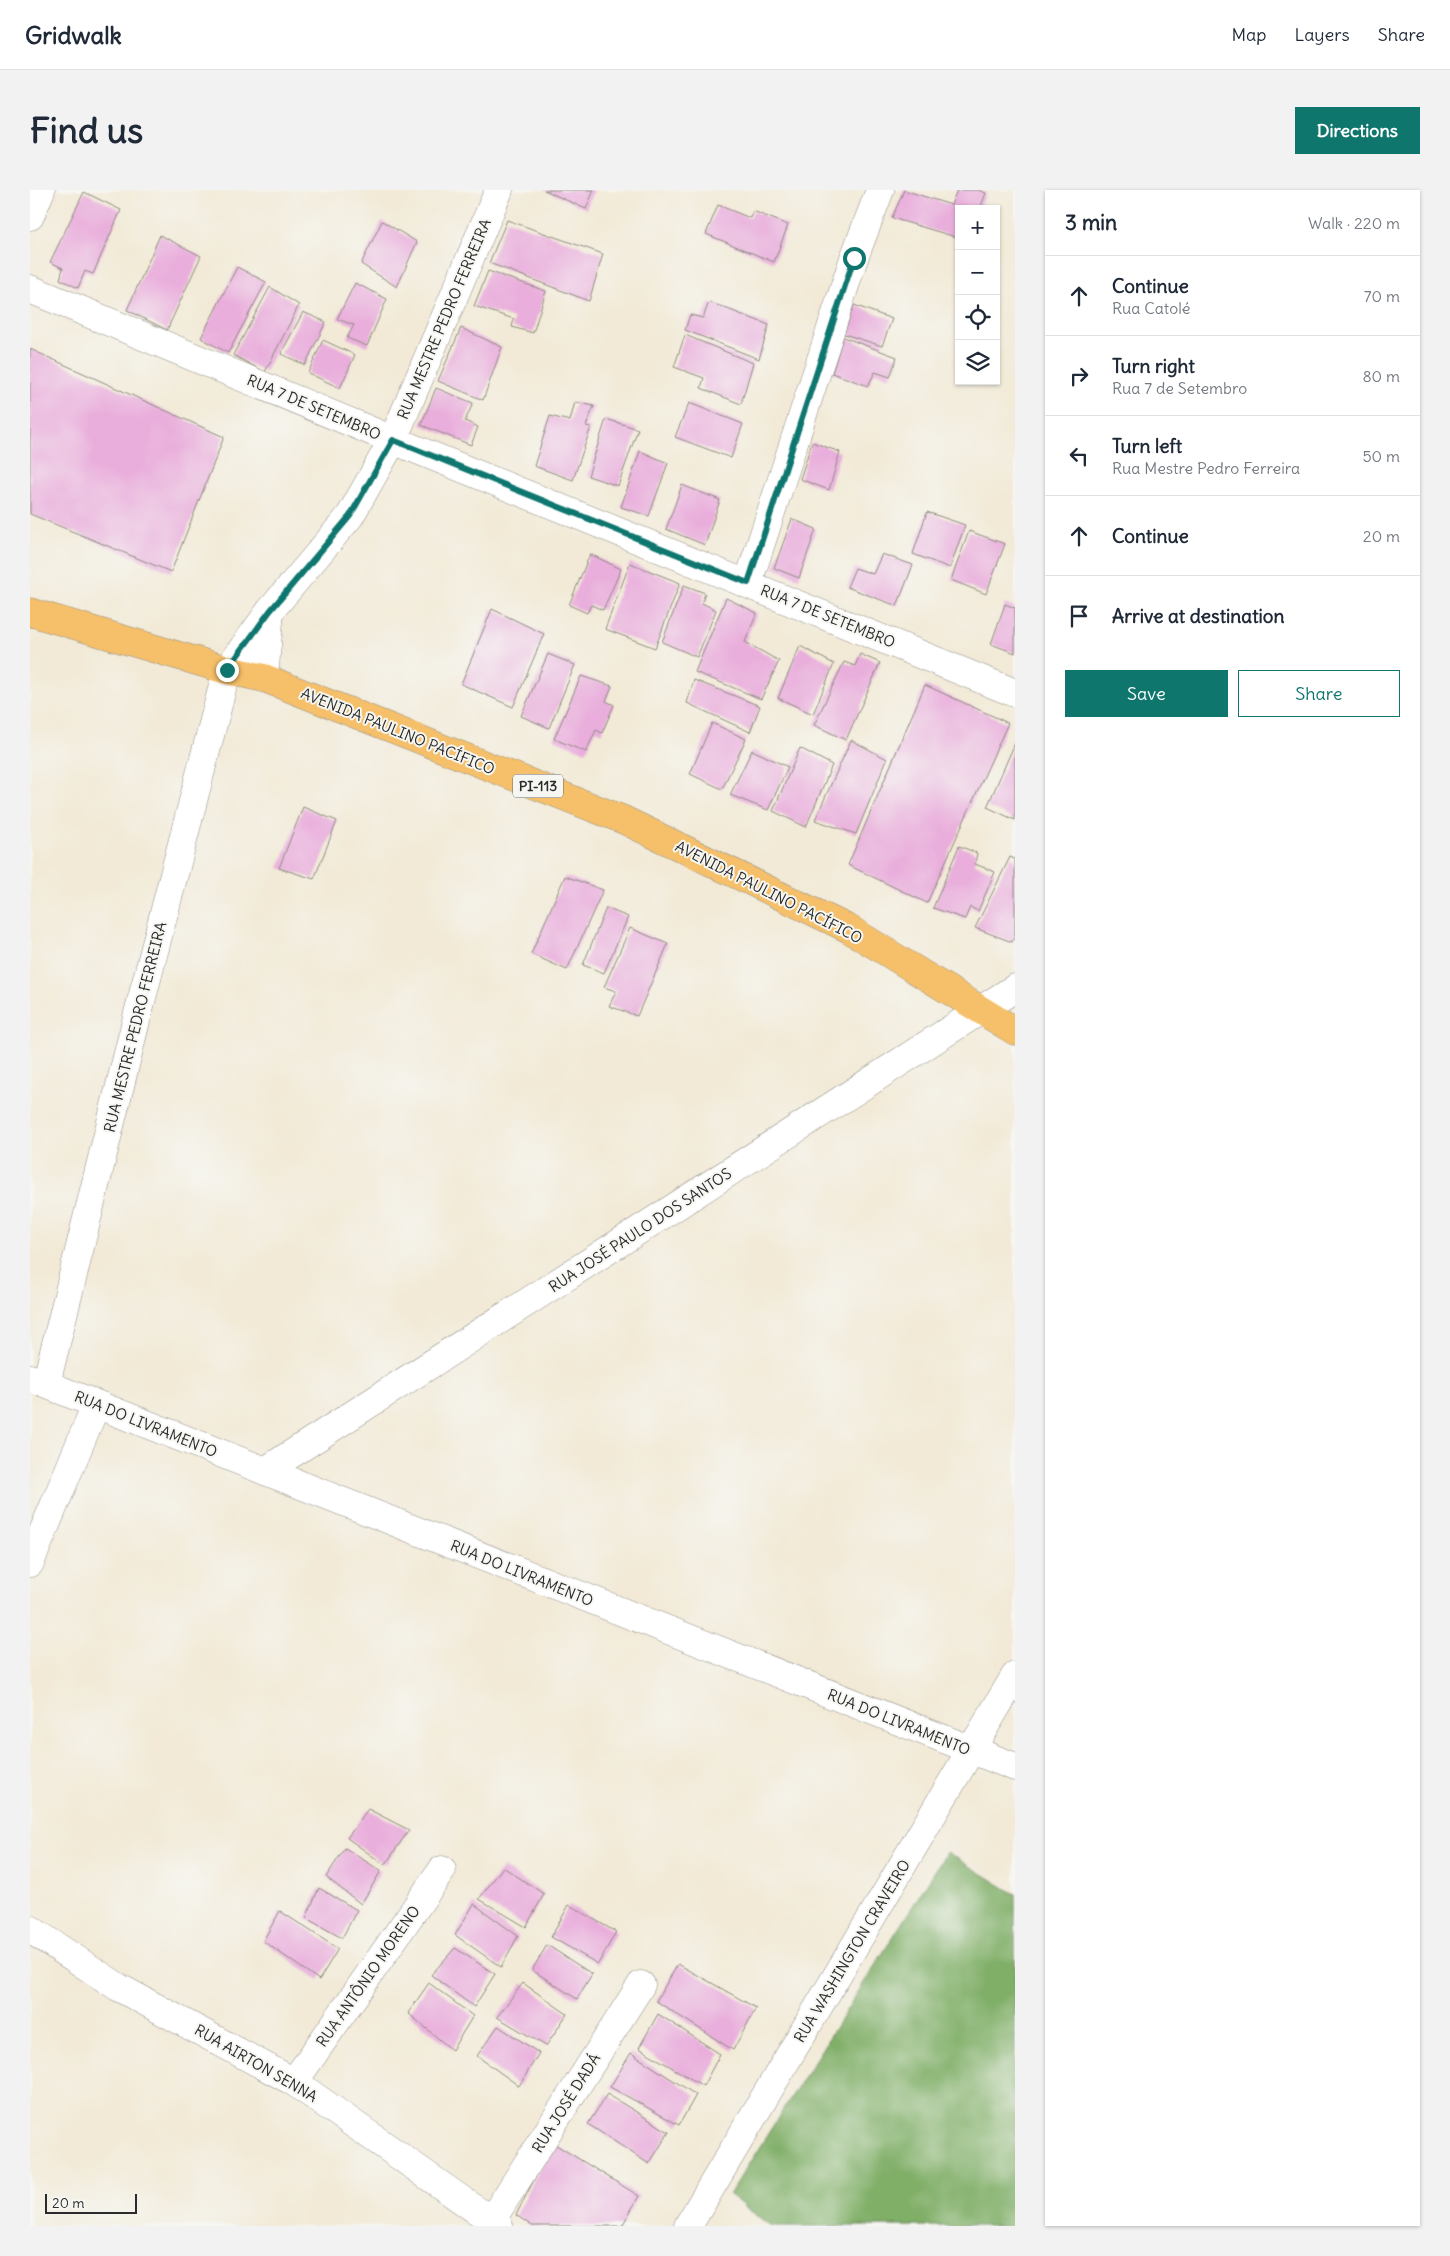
<!DOCTYPE html>
<meta charset="utf-8">
<style>
:root{--surface:#fff;--page:#f2f2f3;--text:#1f2937;--muted:#747a83;--line:#e0e1e3;--accent:#0f766e}
body{margin:0;font-family:Delius,sans-serif;background:var(--page);color:var(--text)}
.controls{position:absolute;right:15px;top:15px;display:grid;overflow:hidden;border-radius:0px;box-shadow:0 1px 4px #0004}
.controls button{width:45px;height:45px;display:grid;place-items:center;padding:0;border:0;border-bottom:1px solid var(--line);background:var(--surface);color:var(--text);font:25px sans-serif}
.scale{position:absolute;left:15px;bottom:12px;width:92px;box-sizing:border-box;padding-left:5px;border:2px solid #2b2b2b;border-top:0;font-size:14px;line-height:18px;white-space:nowrap;color:#2b2b2b;-webkit-text-stroke:4px #f6f6f2;paint-order:stroke}
.stop{position:absolute;width:15px;height:15px;margin:-11px;border:4px solid #0f766e;border-radius:50%;background:#fff}
.stop.end{background:#0f766e;border-color:#fff;box-shadow:0 1px 5px #0008}
.list{margin:0;padding:0;list-style:none}
h2{display:flex;justify-content:space-between;align-items:center;height:65px;margin:0;padding:0 20px;font-size:21px}
h2 small{font-size:16px;font-weight:400;color:var(--muted)}
.list li{display:grid;grid-template-columns:32px 1fr auto;gap:15px;align-items:center;box-sizing:border-box;height:80px;padding:0 20px;border-top:1px solid var(--line)}
.list b{display:block;font-size:19px;white-space:nowrap}
.list p{margin:0;font-size:16px;white-space:nowrap;color:var(--muted)}
.list em{font-size:16px;font-style:normal;color:var(--muted)}
.actions{display:flex;gap:10px;padding:15px 20px}
.actions a{flex:1;padding:11px 0;border:1px solid var(--accent);border-radius:0px;text-align:center;font-size:18px;color:var(--accent)}
.actions .main{background:var(--accent);color:#fff}
.icon{flex:none;width:28px;height:28px;fill:none;stroke:currentColor;stroke-width:2;stroke-linecap:round;stroke-linejoin:round}
.map{position:relative;flex:none;width:985px;height:2036px;overflow:hidden;border-radius:0px}
header{display:flex;align-items:center;gap:30px;box-sizing:border-box;height:70px;padding:0 25px;background:var(--surface);border-bottom:1px solid var(--line)}
header strong{font-size:24px}
nav{display:flex;gap:28px;margin-inline-start:auto;font-size:18px}
.intro{display:flex;align-items:center;justify-content:space-between;box-sizing:border-box;height:120px;padding:0 30px}
h1{margin:0;font-size:35px}
.button{padding:12px 22px;border-radius:0px;background:var(--accent);color:#fff;font-size:18px;font-weight:700}
main{display:flex;gap:30px;padding:0 30px}
aside{flex:1;background:var(--surface);border-radius:0px;box-shadow:0 1px 4px #0004}
.map>svg:first-child{display:block}
.forest{fill:#80af68;stroke:#566d4a}
.building{fill:#e9aedc}
.lines{fill:none;stroke-linecap:round;stroke-linejoin:round}
.minor-casing{stroke:#8e8a81;stroke-width:29}
.major-casing{stroke:#8e8a81;stroke-width:29}
.minor{stroke:#fff;stroke-width:28}
.major{stroke:#f6c06b;stroke-width:28}
.route{stroke:#0f766e;stroke-width:6}
.labels{text-anchor:middle;dominant-baseline:central;stroke-width:4;stroke-linejoin:round;paint-order:stroke}
.shield{fill:#f6f6f2;stroke:#686867;stroke-width:1}
.shield-label{font-size:14px;font-weight:bold;fill:#2b2b2b}
.street-label{font-size:15px;fill:#2b2b2b;stroke:#f6f6f2}
</style>
<header>
<strong>Gridwalk</strong>
<nav><a>Map</a><a>Layers</a><a>Share</a></nav>
</header>
<div class="intro"><h1>Find us</h1><a class="button">Directions</a></div>
<main>
<div class="map">
<svg width="985" height="2036" viewBox="0 0 985 2036">
<rect width="100%" height="100%" fill="#f6f6f2"/>
<filter id="ink" filterUnits="userSpaceOnUse"><feTurbulence type="fractalNoise" baseFrequency=".02" numOctaves="2"/><feDisplacementMap in="SourceGraphic" scale="10" xChannelSelector="R" yChannelSelector="G"/><feConvolveMatrix kernelMatrix="1 2 1 2 8 2 1 2 1" color-interpolation-filters="sRGB"/></filter>
<filter id="wash" filterUnits="userSpaceOnUse"><feTurbulence type="fractalNoise" baseFrequency=".0096" numOctaves="4" result="noise"/><feDisplacementMap in="SourceGraphic" scale="20" xChannelSelector="R" yChannelSelector="G"/><feGaussianBlur stdDeviation="1.12" result="paint"/><feColorMatrix in="noise" values="0 0 0 0 0 0 0 0 0 0 0 0 0 0 0 0 0 1.4 0 .05"/><feComposite in="paint" operator="in"/></filter>
<g filter="url(#wash)">
<rect width="100%" height="100%" fill="#f2ead7"/>
<path class="forest" d="M917 1662 985 1704V2036H741L699 2005Z"/>
<g id="blocks">
<g class="building">
<path d="M514 0H564L556 19Z"/>
<path d="M874 0 921 15 927 0H948L956 3 950 19H929V48L862 28Z"/>
<path d="M54 2 91 20 63 84 55 81 48 98 30 89 33 78 20 72Z"/>
<path d="M688 15 720 28 723 21 758 35 744 72 676 44Z"/>
<path d="M477 30 573 64 559 111 459 73Z"/>
<path d="M352 31 387 52 367 97 331 74Z"/>
<path d="M130 45 171 66 137 140 97 120Z"/>
<path d="M207 77 236 92 198 163 171 148Z"/>
<path d="M458 81 516 101 503 143 482 137 484 129 444 116Z"/>
<path d="M325 93 357 109 337 156 317 148 324 135 307 129Z"/>
<path d="M240 97 269 115 235 182 203 165Z"/>
<path d="M679 112 739 135 729 169 655 140 660 125 673 128Z"/>
<path d="M824 115 862 129 852 156 814 144Z"/>
<path d="M273 122 296 132 275 175 251 164Z"/>
<path d="M431 138 472 157 453 210 408 191Z"/>
<path d="M655 145 723 173 711 214 671 198 674 188 644 177Z"/>
<path d="M813 147 867 167 860 187 845 182 838 196 802 183Z"/>
<path d="M293 150 325 165 310 198 278 183Z"/>
<path d="M0 159 194 247 141 382 0 324Z"/>
<path d="M406 198 443 213 435 231 448 237 441 255 391 235Z"/>
<path d="M545 212 564 216 556 236 561 237 543 290 504 276 520 226 540 231Z"/>
<path d="M659 213 713 234 701 268 645 247Z"/>
<path d="M576 229 608 239 588 296 558 286Z"/>
<path d="M782 252 810 262 799 300 770 289Z"/>
<path d="M610 261 638 273 619 326 591 317Z"/>
<path d="M652 295 690 310 675 355 636 339Z"/>
<path d="M897 322 935 335 920 378 883 364Z"/>
<path d="M762 329 786 339 769 388 744 378Z"/>
<path d="M939 341 975 354 956 404 921 390Z"/>
<path d="M560 364 591 379 573 420 561 415 557 423 539 415Z"/>
<path d="M852 364 883 375 867 416 817 397 825 378 843 384Z"/>
<path d="M600 373 650 393 625 458 575 439Z"/>
<path d="M654 395 675 403 672 413 686 420 667 467 632 452Z"/>
<path d="M696 408 727 423 715 452 749 471 731 509 665 482Z"/>
<path d="M975 414 985 418V463L961 454Z"/>
<path d="M462 419 514 444 483 517 431 494Z"/>
<path d="M770 456 804 474 783 524 748 508Z"/>
<path d="M518 464 545 475 519 538 491 526Z"/>
<path d="M830 464 850 473 816 550 784 535 814 472 825 476Z"/>
<path d="M551 486 582 496 576 511 584 515 572 543 566 540 556 562 524 549Z"/>
<path d="M664 490 730 516 720 542 657 513Z"/>
<path d="M895 495 978 533 897 713 818 675Z"/>
<path d="M682 533 716 549 692 599 660 584Z"/>
<path d="M821 550 857 569 826 644 785 630Z"/>
<path d="M985 553V630L957 617Z"/>
<path d="M770 558 802 575 776 637 743 621Z"/>
<path d="M722 560 758 577 738 620 700 605Z"/>
<path d="M273 617 307 631 284 689 249 678Z"/>
<path d="M929 656 947 663 945 674 965 682 948 721 940 717 935 729 903 718Z"/>
<path d="M980 667 985 669V745L982 752 945 738Z"/>
<path d="M535 686 573 700 537 780 501 764Z"/>
<path d="M576 718 598 727 574 783 553 775Z"/>
<path d="M600 738 638 754 607 826 579 816 586 801 574 797Z"/>
<path d="M338 1619 379 1640 355 1675 317 1648Z"/>
<path d="M315 1658 351 1681 331 1714 296 1687Z"/>
<path d="M473 1677 514 1704 496 1737 449 1709Z"/>
<path d="M289 1698 327 1720 312 1748 276 1728Z"/>
<path d="M444 1714 488 1746 471 1777 425 1745Z"/>
<path d="M539 1715 586 1742 568 1774 521 1747Z"/>
<path d="M250 1721 308 1759 289 1790 233 1751Z"/>
<path d="M517 1755 562 1784 547 1809 502 1780Z"/>
<path d="M425 1758 465 1784 444 1817 401 1785Z"/>
<path d="M648 1774 726 1818 703 1860 626 1811Z"/>
<path d="M399 1793 443 1826 422 1860 378 1823Z"/>
<path d="M493 1793 537 1824 516 1856 467 1827Z"/>
<path d="M628 1824 690 1864 673 1896 609 1858Z"/>
<path d="M468 1836 509 1863 489 1896 447 1866Z"/>
<path d="M601 1863 666 1905 649 1935 580 1897Z"/>
<path d="M577 1904 639 1942 619 1974 558 1934Z"/>
<path d="M523 1953 609 2006 592 2036H502L486 2025Z"/>
</g>
</g>
</g>
<g filter="url(#ink)">
<use href="#blocks" fill-opacity="0" stroke="#8e8a81" stroke-width="1"/>
<g class="lines">
<g class="minor-casing">
<g id="minor">
<path d="M0 26 11 0"/>
<path d="M0 99 363 250 985 503"/>
<path d="M718 393 824 68 850 0"/>
<path d="M234 488 240 421"/>
<path d="M0 1188 985 1577"/>
<path d="M16 1194 106 831 197 480 240 421 320 326 363 250 469 0"/>
<path d="M235 1281 985 798"/>
<path d="M0 1373 66 1215"/>
<path d="M0 1739 88 1797 264 1892 469 2036"/>
<path d="M264 1892 412 1680"/>
<path d="M461 2031 611 1795"/>
<path d="M658 2036 985 1486"/>
</g>
</g>
<g class="major-casing">
<path id="major" d="M0 422 197 480 234 488 594 630 819 739 985 841"/>
</g>
<use href="#minor" class="minor"/>
<use href="#major" class="major"/>
</g>
</g>
<g class="lines" filter="url(#ink)">
<path class="route" d="M197 480 240 421 320 326 363 250 718 393 824 68"/>
</g>
<g class="labels">
<rect class="shield" x="483" y="584.5" width="50" height="23" rx="4"/>
<g class="shield-label">
<text x="508" y="596">PI-113</text>
</g>
<g class="street-label">
<text transform="translate(414 129) rotate(-67)">RUA MESTRE PEDRO FERREIRA</text>
<text transform="translate(284 217) rotate(23)">RUA 7 DE SETEMBRO</text>
<text transform="translate(798 426) rotate(22)">RUA 7 DE SETEMBRO</text>
<text transform="translate(368 541) rotate(22)">AVENIDA PAULINO PACÍFICO</text>
<text transform="translate(739 702) rotate(27)">AVENIDA PAULINO PACÍFICO</text>
<text transform="translate(105 837) rotate(-76)">RUA MESTRE PEDRO FERREIRA</text>
<text transform="translate(610 1040) rotate(-33)">RUA JOSÉ PAULO DOS SANTOS</text>
<text transform="translate(116 1234) rotate(22)">RUA DO LIVRAMENTO</text>
<text transform="translate(492 1383) rotate(22)">RUA DO LIVRAMENTO</text>
<text transform="translate(869 1532) rotate(22)">RUA DO LIVRAMENTO</text>
<text transform="translate(822 1761) rotate(-59)">RUA WASHINGTON CRAVEIRO</text>
<text transform="translate(338 1786) rotate(-55)">RUA ANTÔNIO MORENO</text>
<text transform="translate(226 1873) rotate(30)">RUA AIRTON SENNA</text>
<text transform="translate(536 1913) rotate(-58)">RUA JOSÉ DADÁ</text>
</g>
</g>
</svg>
<div class="controls">
<button>+</button>
<button>−</button>
<button><svg class="icon" aria-label="locate" viewBox="0 0 24 24"><circle cx="12" cy="12" r="6"/><path d="M12 2v4M12 18v4M2 12h4M18 12h4"/></svg></button>
<button><svg class="icon" aria-label="layers" viewBox="0 0 24 24"><path d="M12 4l9 5-9 5-9-5zM3 14l9 5 9-5"/></svg></button>
</div>
<div class="scale">20 m</div>
<div class="stop" style="left:824px;top:68px"></div>
<div class="stop end" style="left:197px;top:480px"></div>
</div>
<aside>
<h2>3 min<small>Walk · 220 m</small></h2>
<ul class="list">
<li><svg class="icon" aria-label="ahead" viewBox="0 0 24 24"><path d="M12 20V5M6 11l6-6 6 6"/></svg><div><b>Continue</b><p>Rua Catolé</p></div><em>70 m</em></li>
<li><svg class="icon" aria-label="right" viewBox="0 0 24 24"><path d="M7 20v-9h11M14 6l5 5-5 5"/></svg><div><b>Turn right</b><p>Rua 7 de Setembro</p></div><em>80 m</em></li>
<li><svg class="icon" aria-label="left" viewBox="0 0 24 24"><path d="M17 20v-9H6M10 6l-5 5 5 5"/></svg><div><b>Turn left</b><p>Rua Mestre Pedro Ferreira</p></div><em>50 m</em></li>
<li><svg class="icon" aria-label="ahead" viewBox="0 0 24 24"><path d="M12 20V5M6 11l6-6 6 6"/></svg><div><b>Continue</b></div><em>20 m</em></li>
<li><svg class="icon" aria-label="arrive" viewBox="0 0 24 24"><path d="M6 21V4h12l-3 4 3 4H6"/></svg><div><b>Arrive at destination</b></div></li>
</ul>
<div class="actions"><a class="main">Save</a><a>Share</a></div>
</aside>
</main>
